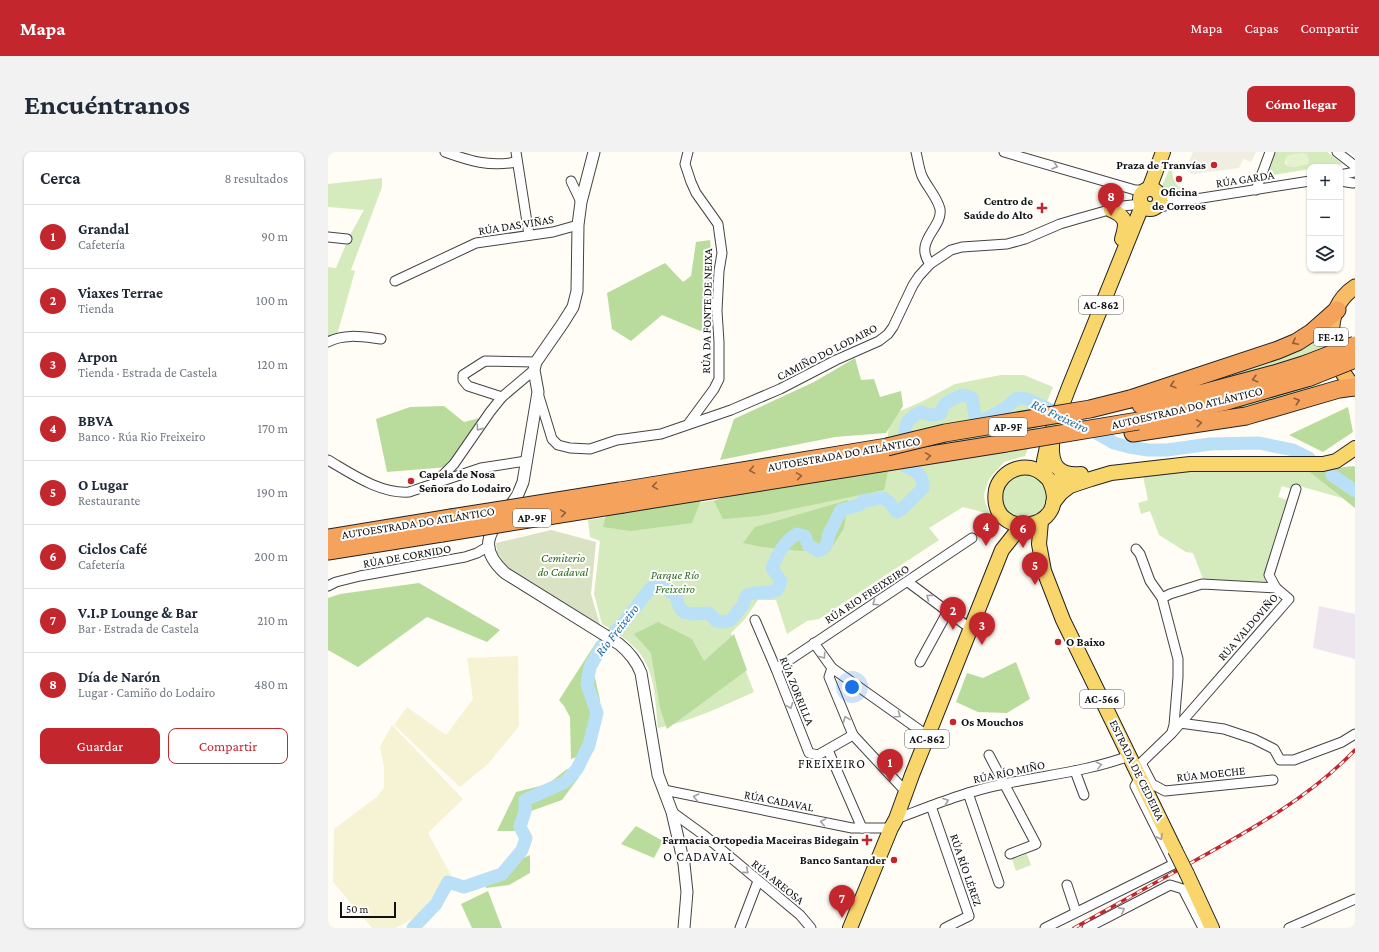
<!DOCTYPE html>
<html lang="es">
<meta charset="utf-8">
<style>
:root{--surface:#fff;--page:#f2f2f3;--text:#1f2937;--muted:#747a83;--line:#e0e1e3;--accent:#c4262e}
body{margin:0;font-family:"Crimson Pro",serif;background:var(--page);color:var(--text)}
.controls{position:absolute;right:12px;top:12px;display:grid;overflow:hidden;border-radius:8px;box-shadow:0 1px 3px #0004}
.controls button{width:36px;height:36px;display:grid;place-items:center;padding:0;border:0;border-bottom:1px solid var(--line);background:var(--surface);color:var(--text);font:20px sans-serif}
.scale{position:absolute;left:12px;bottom:10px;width:56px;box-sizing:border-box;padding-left:4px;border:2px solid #111;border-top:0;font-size:11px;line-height:14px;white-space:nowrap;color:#111;-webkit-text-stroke:3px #fff;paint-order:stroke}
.you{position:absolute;left:524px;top:535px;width:14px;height:14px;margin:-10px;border:3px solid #fff;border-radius:50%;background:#1a73e8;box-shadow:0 0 0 6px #1a73e833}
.badge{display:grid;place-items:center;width:26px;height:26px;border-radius:50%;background:var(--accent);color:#fff;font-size:13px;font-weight:700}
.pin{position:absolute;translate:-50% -33px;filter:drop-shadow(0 1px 2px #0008)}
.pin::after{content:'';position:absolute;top:21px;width:14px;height:12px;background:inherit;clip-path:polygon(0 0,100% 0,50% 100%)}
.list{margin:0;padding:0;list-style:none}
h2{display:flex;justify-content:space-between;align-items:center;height:52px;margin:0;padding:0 16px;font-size:17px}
h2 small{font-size:13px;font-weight:400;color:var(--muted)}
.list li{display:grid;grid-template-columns:26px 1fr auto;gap:12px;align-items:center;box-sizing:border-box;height:64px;padding:0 16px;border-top:1px solid var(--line)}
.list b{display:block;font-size:15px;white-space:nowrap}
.list p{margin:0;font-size:13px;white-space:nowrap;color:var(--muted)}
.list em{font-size:13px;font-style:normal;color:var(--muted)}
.actions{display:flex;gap:8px;padding:12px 16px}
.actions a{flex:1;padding:9px 0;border:1px solid var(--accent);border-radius:8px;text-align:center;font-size:14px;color:var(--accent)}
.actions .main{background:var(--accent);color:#fff}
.icon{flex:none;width:22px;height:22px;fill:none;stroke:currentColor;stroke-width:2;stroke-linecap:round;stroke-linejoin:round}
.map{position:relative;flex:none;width:1027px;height:776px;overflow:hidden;border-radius:8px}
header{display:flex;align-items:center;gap:24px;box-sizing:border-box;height:56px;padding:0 20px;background:var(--accent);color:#fff}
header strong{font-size:19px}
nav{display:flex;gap:22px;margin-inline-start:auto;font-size:14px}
.intro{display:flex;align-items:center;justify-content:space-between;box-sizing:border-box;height:96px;padding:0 24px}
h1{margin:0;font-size:28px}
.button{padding:10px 18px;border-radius:8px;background:var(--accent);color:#fff;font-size:14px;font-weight:700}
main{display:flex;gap:24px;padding:0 24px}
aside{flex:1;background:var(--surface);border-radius:8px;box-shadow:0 1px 3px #0004}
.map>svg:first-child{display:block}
.industrial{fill:#eee6ef}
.farmland{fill:#f6f3d4}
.green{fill:#d5ebbd;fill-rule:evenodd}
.forest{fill:#b9dc9c}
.cemetery{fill:#d9e3c4}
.pitch{fill:#e6f2cf}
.plaza{fill:#f1ede2}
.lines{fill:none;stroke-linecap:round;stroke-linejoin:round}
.river{stroke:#b9e0f7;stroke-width:13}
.minor-casing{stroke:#444;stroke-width:11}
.tertiary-casing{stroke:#444;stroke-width:13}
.primary-casing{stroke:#222;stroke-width:16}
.trunk-casing{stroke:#222;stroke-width:17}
.motorway-casing{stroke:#222;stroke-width:19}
.minor{stroke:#fff;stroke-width:9}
.tertiary{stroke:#fff;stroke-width:11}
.primary{stroke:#f9d66b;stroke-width:14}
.trunk{stroke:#f7bc64;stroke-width:15}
.motorway{stroke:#f5a25d;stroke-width:17}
.rail-casing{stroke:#c4262e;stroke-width:3.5}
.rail{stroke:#fff;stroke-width:2;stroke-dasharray:6;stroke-linecap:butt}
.primary-bridge-casing{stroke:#222;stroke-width:16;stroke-linecap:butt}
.motorway-bridge-casing{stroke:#222;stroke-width:19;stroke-linecap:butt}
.primary-bridge{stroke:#f9d66b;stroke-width:14}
.motorway-bridge{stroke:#f5a25d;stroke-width:17}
.oneway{stroke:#a0a0a0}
.oneway2{stroke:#8e613b}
.poi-dot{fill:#c4262e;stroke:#fff;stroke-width:1.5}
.labels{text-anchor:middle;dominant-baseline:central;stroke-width:4;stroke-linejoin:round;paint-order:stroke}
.shield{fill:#fff;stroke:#585858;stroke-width:1}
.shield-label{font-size:11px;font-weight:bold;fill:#111}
.poi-label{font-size:12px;font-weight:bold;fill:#111;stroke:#fff;text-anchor:end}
.street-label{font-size:12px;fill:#111;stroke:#fff}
.park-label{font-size:12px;font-style:italic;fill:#2f6b1f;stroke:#fff}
.water-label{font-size:13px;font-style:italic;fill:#1768a6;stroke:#fff}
.neighbourhood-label{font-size:13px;letter-spacing:1px;fill:#111;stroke:#fff}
</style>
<header>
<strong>Mapa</strong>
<nav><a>Mapa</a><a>Capas</a><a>Compartir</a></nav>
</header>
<div class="intro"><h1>Encuéntranos</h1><a class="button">Cómo llegar</a></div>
<main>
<aside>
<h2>Cerca<small>8 resultados</small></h2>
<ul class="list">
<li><span class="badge">1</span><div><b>Grandal</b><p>Cafetería</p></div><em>90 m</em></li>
<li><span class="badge">2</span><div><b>Viaxes Terrae</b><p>Tienda</p></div><em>100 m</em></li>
<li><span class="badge">3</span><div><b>Arpon</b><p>Tienda · Estrada de Castela</p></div><em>120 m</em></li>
<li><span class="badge">4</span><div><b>BBVA</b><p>Banco · Rúa Rio Freixeiro</p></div><em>170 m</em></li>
<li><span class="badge">5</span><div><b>O Lugar</b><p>Restaurante</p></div><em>190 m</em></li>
<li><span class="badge">6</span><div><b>Ciclos Café</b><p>Cafetería</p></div><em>200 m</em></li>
<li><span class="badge">7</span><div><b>V.I.P Lounge &amp; Bar</b><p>Bar · Estrada de Castela</p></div><em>210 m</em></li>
<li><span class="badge">8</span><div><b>Día de Narón</b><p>Lugar · Camiño do Lodairo</p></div><em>480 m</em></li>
</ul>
<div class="actions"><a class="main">Guardar</a><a>Compartir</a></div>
</aside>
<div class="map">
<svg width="1027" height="776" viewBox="0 0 1027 776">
<rect width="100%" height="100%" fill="#fffdf5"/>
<path class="industrial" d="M991 454 1027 462V507L985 496Z"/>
<g class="farmland">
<path d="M190 504 191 574 159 613 132 635 66 573 79 555 118 583 145 547 139 506Z"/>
<path d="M64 573 135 647 100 681 123 723 87 766 67 776H44L5 730 6 677 50 644 56 635V614L52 595Z"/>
</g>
<g class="green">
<path d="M948 0H999L1015 12 995 15H982V17L939 24ZM973 2 980 5 975 13 964 15 957 12V9L962 3Z"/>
<path d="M845 9C843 20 844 32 856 38L835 40 832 38Z"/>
<path d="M54 26V35L23 118 27 119 9 183 0 186V115L8 116 22 83 36 58 0 55V32Z"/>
<path d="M995 181 997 199 994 229 991 234 966 246 855 269 891 231 860 234Z"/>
<path d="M673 223H696L725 235 697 304 676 310 661 327 656 342 657 350 662 362 635 355 601 376 611 388 491 467 479 469 459 482 448 448H430L417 467 403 481 426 540C395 554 363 569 330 576 327 547 328 514 304 493 296 485 284 478 274 472L266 442 272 389 262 385 260 368 542 324 561 318C560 300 557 279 565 262L593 250 627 232Z"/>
<path d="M887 318 980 319 1014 346 968 333 964 334 963 337 954 334 950 345 959 348 940 415 939 433 876 429 865 401 858 400 831 383 822 359 813 362 810 351 820 348 815 324 852 319Z"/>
<path d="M697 321 709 325 717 335 719 347 715 358 706 365 688 367 678 360 672 345 680 327Z"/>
<path d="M699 702 703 713 688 719 684 707Z"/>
</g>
<g class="forest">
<path d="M382 88 386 126 384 163 375 180 334 163 303 189 284 177 279 141 337 111 355 130 363 124 368 90Z"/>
<path d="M527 206 533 228 546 227 552 245 573 239 575 254 558 281 507 285 392 308 406 267 486 230Z"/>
<path d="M116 254 136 270 152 266 121 315 59 320 48 267 82 255Z"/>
<path d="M1020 255 1025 280 995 300 961 283Z"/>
<path d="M1026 314 1027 315V356L980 319Z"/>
<path d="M560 319 556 338 431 364 395 367 386 349 403 342Z"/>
<path d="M373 348 364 371 303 379 275 375 278 363Z"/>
<path d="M520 348 516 376 501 400C472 399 444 398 415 391L427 375Z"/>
<path d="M91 431 172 478 159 490 99 465 30 515 0 498V446L12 442Z"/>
<path d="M330 470 364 487 376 509 406 482 419 518 339 577 332 556 323 501 306 482Z"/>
<path d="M269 489 277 494 265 517 272 548 266 599 243 607 242 565 236 554 231 548Z"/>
<path d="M688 510 702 547 679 561 650 560 628 550 639 521 655 526Z"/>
<path d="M239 617 251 625 234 648 203 659 187 679H169L188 640 220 632Z"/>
<path d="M308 674 335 689 326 706 293 692Z"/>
<path d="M202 703V721L181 733 158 736 155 724Z"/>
<path d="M160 739 174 776H144L133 752Z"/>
</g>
<path class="cemetery" d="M223 378 268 390 263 442 272 473 177 413 169 400 168 391Z"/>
<path class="pitch" d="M973 1 979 2 981 8 980 12 964 15 959 14 957 8 959 4Z"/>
<path class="plaza" d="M865 0H928L923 10 915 7 911 16 865 22 862 21 859 15Z"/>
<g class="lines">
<g class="river">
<path d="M1004 323 1027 339"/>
<path d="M85 776 108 752 120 730 136 735 174 722 194 698 198 686 192 675 197 659V648L237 630 249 617 261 593 269 561 259 532 262 515 274 494 295 471 322 437 329 431 348 444 351 454 355 460 364 462 381 461 388 469 396 470 403 468 415 453 418 444C427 438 437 443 449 438L453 429 444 416C449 403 456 389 469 382L477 384 480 393 490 399 495 397 499 391 501 382 513 358 531 353 535 349 555 346 561 350 569 360 574 357 595 336C596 324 589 319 578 315L576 310 574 296 579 270 587 263 593 260C599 262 607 265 613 261 615 249 625 247 635 243L644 246 647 264 651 269C656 268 672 259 677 256 687 249 685 244 699 247L751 271 786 291 801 295 820 298H839L882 292 931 291 965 298 981 306"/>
</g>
<g class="minor-casing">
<g id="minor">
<path d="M117 0C142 9 161 15 188 10"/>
<path d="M188 0 201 83"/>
<path d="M360 0 357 12 363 30 368 41 390 72 394 101 391 119 389 159 391 190V227L386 237 361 271"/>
<path d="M588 0C590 8 591 17 594 24 599 35 609 45 612 57 615 76 585 89 602 112"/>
<path d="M676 0 807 38H818"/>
<path d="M1009 0 1027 14"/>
<path d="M1012 23 1027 20"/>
<path d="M243 29 253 50"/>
<path d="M1012 29 1025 31"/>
<path d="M928 38 942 0"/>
<path d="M830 41 855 49"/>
<path d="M826 57 855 49 982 29"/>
<path d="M0 85 19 87"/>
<path d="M67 129 148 91 225 80 250 73"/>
<path d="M0 190C16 181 36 185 53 187"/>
<path d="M210 241 224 287 230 293 242 296 262 297 289 288 333 282 403 258 452 237 508 208 551 189 560 182 565 175 585 133 591 124 602 112 623 98 634 95 679 92 697 87 732 72 749 67 795 54 813 52"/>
<path d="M174 245 140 234 135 228V223L157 209 208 210"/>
<path d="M0 308C24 322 52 342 81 340L153 316 198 309"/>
<path d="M109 329 126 312 162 260 174 245 206 218"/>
<path d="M808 397 812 402 822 429 834 446 850 507V525L846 573 844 580"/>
<path d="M580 430 643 477"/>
<path d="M0 434 8 430 32 424 137 405 149 401 161 394"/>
<path d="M948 436 941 423 968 337"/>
<path d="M427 468 448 517 481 601 490 603 525 583"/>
<path d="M486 491 504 516 600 584"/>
<path d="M592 510 620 459"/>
<path d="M504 516 501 525 525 583 578 640"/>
<path d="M448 517 644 386"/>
<path d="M852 571 896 577 926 587 946 597 952 608H966L1014 590 1027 582"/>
<path d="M500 598 534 676"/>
<path d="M661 603 708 692 682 702"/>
<path d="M813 611 824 632 837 639 945 628"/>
<path d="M807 615 813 611 844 581 961 447 948 436 874 432 842 442 834 446"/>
<path d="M747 619 756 643"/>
<path d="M336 638 524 676H563"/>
<path d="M640 641 671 731"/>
<path d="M603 654 641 764 617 776"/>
<path d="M344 660 377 684 472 763 483 776"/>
<path d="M568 667C603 654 639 639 676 632 718 623 761 619 801 604"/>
<path d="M739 733 748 760"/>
<path d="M412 776 430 729"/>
<path d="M717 776 846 712 807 634 812 625"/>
<path d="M759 776 842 733 855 737 875 776"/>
<path d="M961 776 1027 747"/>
</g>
</g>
<g class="tertiary-casing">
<path id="tertiary" d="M266 0 253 50 250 73 249 139 245 155 235 171 208 210 206 218 210 240 195 330C193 335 191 340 189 344 171 373 142 389 177 421L291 492C301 500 308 508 313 521L330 623 344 660 356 712 359 740 356 776"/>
</g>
<g class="primary-casing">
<g id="primary">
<path d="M821 37 835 0"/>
<circle cx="822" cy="47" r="10"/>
<path d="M783 58C799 65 799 71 794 87"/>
<path d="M724 292C723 313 730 324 753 322"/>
<path d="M718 324 716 317V309L720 290 741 235 814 54"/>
<path d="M721 328C747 380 659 391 668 338 670 329 678 320 688 317 698 314 708 316 716 323 718 325 720 327 723 329 732 332 741 330 750 328"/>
<path d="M725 351 733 341 742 334 763 327 783 321 862 312H995L1008 309 1027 296"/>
<path d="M713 369 711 392 716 419 735 468 847 698"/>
<path d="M859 722 884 776"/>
<path d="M522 776 563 676 568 667 584 623 674 398 689 379 698 374"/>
</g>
</g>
<g class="trunk-casing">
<path id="trunk" d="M1027 135C992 158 1000 210 1027 236"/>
</g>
<g class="motorway-casing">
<g id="motorway">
<path d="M802 247 950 198 969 190 983 181 1009 158"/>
<path d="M813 253 879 240 946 222 978 212"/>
<path d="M810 269 895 250 982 225"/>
<path d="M805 281 918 264 1011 237 1026 235"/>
<path d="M292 339 559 295"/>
<path d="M295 352 678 291"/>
<path d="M0 386 123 366"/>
<path d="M0 399 114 381"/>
</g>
</g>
<use href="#minor" class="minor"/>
<use href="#tertiary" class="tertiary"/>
<use href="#primary" class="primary"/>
<use href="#trunk" class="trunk"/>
<use href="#motorway" class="motorway"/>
<g class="rail-casing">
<path id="rail" d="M746 776C787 753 827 731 868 708 924 677 982 645 1027 598"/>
</g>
<use href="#rail" class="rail"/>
<g class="primary-bridge-casing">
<path id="primary-bridge" d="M847 698 859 722"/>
</g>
<g class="motorway-bridge-casing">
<g id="motorway-bridge">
<path d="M978 212 1027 193"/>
<path d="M982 225 1027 207"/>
<path d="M678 291 810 269"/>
<path d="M559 295 617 281 762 257 802 247"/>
<path d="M123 366 292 339"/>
<path d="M114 381 295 352"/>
</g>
</g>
<use href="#primary-bridge" class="primary-bridge"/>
<use href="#motorway-bridge" class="motorway-bridge"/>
</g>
<defs><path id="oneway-chevron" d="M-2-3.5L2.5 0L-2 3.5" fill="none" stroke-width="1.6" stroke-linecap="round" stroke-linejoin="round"/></defs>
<g class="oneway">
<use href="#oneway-chevron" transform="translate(727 14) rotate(17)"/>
<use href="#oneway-chevron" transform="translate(151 276) rotate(125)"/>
<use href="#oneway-chevron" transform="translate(601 445) rotate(-143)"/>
<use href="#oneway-chevron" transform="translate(547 451) rotate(146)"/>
<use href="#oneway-chevron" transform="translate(495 504) rotate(54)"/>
<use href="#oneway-chevron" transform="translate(462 554) rotate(69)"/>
<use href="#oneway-chevron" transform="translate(570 563) rotate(35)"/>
<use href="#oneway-chevron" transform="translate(518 567) rotate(-112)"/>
<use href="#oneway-chevron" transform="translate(771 613) rotate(-14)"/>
<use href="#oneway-chevron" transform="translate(368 645) rotate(-168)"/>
<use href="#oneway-chevron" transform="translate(618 649) rotate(-20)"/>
<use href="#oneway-chevron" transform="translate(495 670) rotate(-169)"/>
<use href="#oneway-chevron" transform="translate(832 685) rotate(63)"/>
<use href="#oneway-chevron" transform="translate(418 719) rotate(40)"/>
<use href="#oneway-chevron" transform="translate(794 758) rotate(-28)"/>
</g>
<g class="oneway2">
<use href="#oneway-chevron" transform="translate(967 190) rotate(153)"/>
<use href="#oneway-chevron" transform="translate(927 227) rotate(165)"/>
<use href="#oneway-chevron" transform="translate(845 233) rotate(162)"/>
<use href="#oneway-chevron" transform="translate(969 249) rotate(-17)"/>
<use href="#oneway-chevron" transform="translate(871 271) rotate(-8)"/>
<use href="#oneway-chevron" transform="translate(600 304) rotate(-9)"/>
<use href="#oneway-chevron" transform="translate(424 318) rotate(170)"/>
<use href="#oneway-chevron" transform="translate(471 324) rotate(-9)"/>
<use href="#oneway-chevron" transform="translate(327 334) rotate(171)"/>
<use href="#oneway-chevron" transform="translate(235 361) rotate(-9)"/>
</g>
<g class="poi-dot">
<circle cx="886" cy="13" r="4"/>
<circle cx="851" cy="27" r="4"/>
<path d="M712 50h4v4h4v4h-4v4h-4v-4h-4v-4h4z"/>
<circle cx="83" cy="329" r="4"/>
<circle cx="730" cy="490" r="4"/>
<circle cx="625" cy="570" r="4"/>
<path d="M537 682h4v4h4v4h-4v4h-4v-4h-4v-4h4z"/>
<circle cx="566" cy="708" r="4"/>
</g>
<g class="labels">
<g class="shield">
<rect x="751" y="144" width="44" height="18" rx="3"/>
<rect x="986" y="176" width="34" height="18" rx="3"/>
<rect x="661" y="266" width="38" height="18" rx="3"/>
<rect x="185" y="357" width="38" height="18" rx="3"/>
<rect x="752" y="538" width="44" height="18" rx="3"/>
<rect x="577" y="578" width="44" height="18" rx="3"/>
</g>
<g class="shield-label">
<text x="773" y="153">AC-862</text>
<text x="1003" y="185">FE-12</text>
<text x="680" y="275">AP-9F</text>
<text x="204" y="366">AP-9F</text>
<text x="774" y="547">AC-566</text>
<text x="599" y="587">AC-862</text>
</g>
<g class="poi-label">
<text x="878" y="13">Praza de Tranvías</text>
<text x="851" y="40" text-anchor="middle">Oficina<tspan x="851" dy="14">de Correos</tspan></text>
<text x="705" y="49">Centro de<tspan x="705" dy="14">Saúde do Alto</tspan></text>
<text x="91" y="322" text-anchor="start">Capela de Nosa<tspan x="91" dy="14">Señora do Lodairo</tspan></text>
<text x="738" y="490" text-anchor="start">O Baixo</text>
<text x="633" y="570" text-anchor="start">Os Mouchos</text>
<text x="531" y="688">Farmacia Ortopedia Maceiras Bidegain</text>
<text x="558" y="708">Banco Santander</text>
</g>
<g class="street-label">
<text transform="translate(917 27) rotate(-9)">RÚA GARDA</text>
<text transform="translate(188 73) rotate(-9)">RÚA DAS VIÑAS</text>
<text transform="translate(379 159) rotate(-89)">RÚA DA FONTE DE NEIXA</text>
<text transform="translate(499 200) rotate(-27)">CAMIÑO DO LODAIRO</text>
<text transform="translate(859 256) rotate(-13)">AUTOESTRADA DO ATLÁNTICO</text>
<text transform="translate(516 302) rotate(-10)">AUTOESTRADA DO ATLÁNTICO</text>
<text transform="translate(90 371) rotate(-9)">AUTOESTRADA DO ATLÁNTICO</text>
<text transform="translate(79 404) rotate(-10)">RÚA DE CORNIDO</text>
<text transform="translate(539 442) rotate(-33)">RÚA RIO FREIXEIRO</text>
<text transform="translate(920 475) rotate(-49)">RÚA VALDOVIÑO</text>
<text transform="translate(469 539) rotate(68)">RÚA ZORRILLA</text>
<text transform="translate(809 618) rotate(64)">ESTRADA DE CEDEIRA</text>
<text transform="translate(681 620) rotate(-12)">RÚA RÍO MIÑO</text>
<text transform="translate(883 622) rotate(-6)">RÚA MOECHE</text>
<text transform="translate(451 649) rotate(11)">RÚA CADAVAL</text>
<text transform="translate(638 718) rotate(71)">RÚA RÍO LÉREZ</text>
<text transform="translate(450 730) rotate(39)">RÚA AREOSA</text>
</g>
<g class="park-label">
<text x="235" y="406">Cemiterio<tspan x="235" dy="14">do Cadaval</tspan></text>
<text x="347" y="423">Parque Río<tspan x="347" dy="14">Freixeiro</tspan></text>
</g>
<g class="water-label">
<text transform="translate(732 264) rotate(25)">Río Freixeiro</text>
<text transform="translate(289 478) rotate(-52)">Río Freixeiro</text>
</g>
<g class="neighbourhood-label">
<text x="504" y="611">FREIXEIRO</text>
<text x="371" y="704">O CADAVAL</text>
</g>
</g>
</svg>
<div class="controls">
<button>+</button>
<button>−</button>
<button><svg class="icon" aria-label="layers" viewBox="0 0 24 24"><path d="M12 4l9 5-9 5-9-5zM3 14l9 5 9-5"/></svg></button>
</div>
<div class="scale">50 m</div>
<div class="you"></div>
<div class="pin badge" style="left:562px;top:630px">1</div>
<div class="pin badge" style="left:625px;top:478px">2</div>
<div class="pin badge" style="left:654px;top:493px">3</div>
<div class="pin badge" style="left:658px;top:394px">4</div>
<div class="pin badge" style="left:707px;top:433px">5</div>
<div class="pin badge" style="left:695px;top:396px">6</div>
<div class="pin badge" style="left:514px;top:766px">7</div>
<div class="pin badge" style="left:783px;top:64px">8</div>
</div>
</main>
